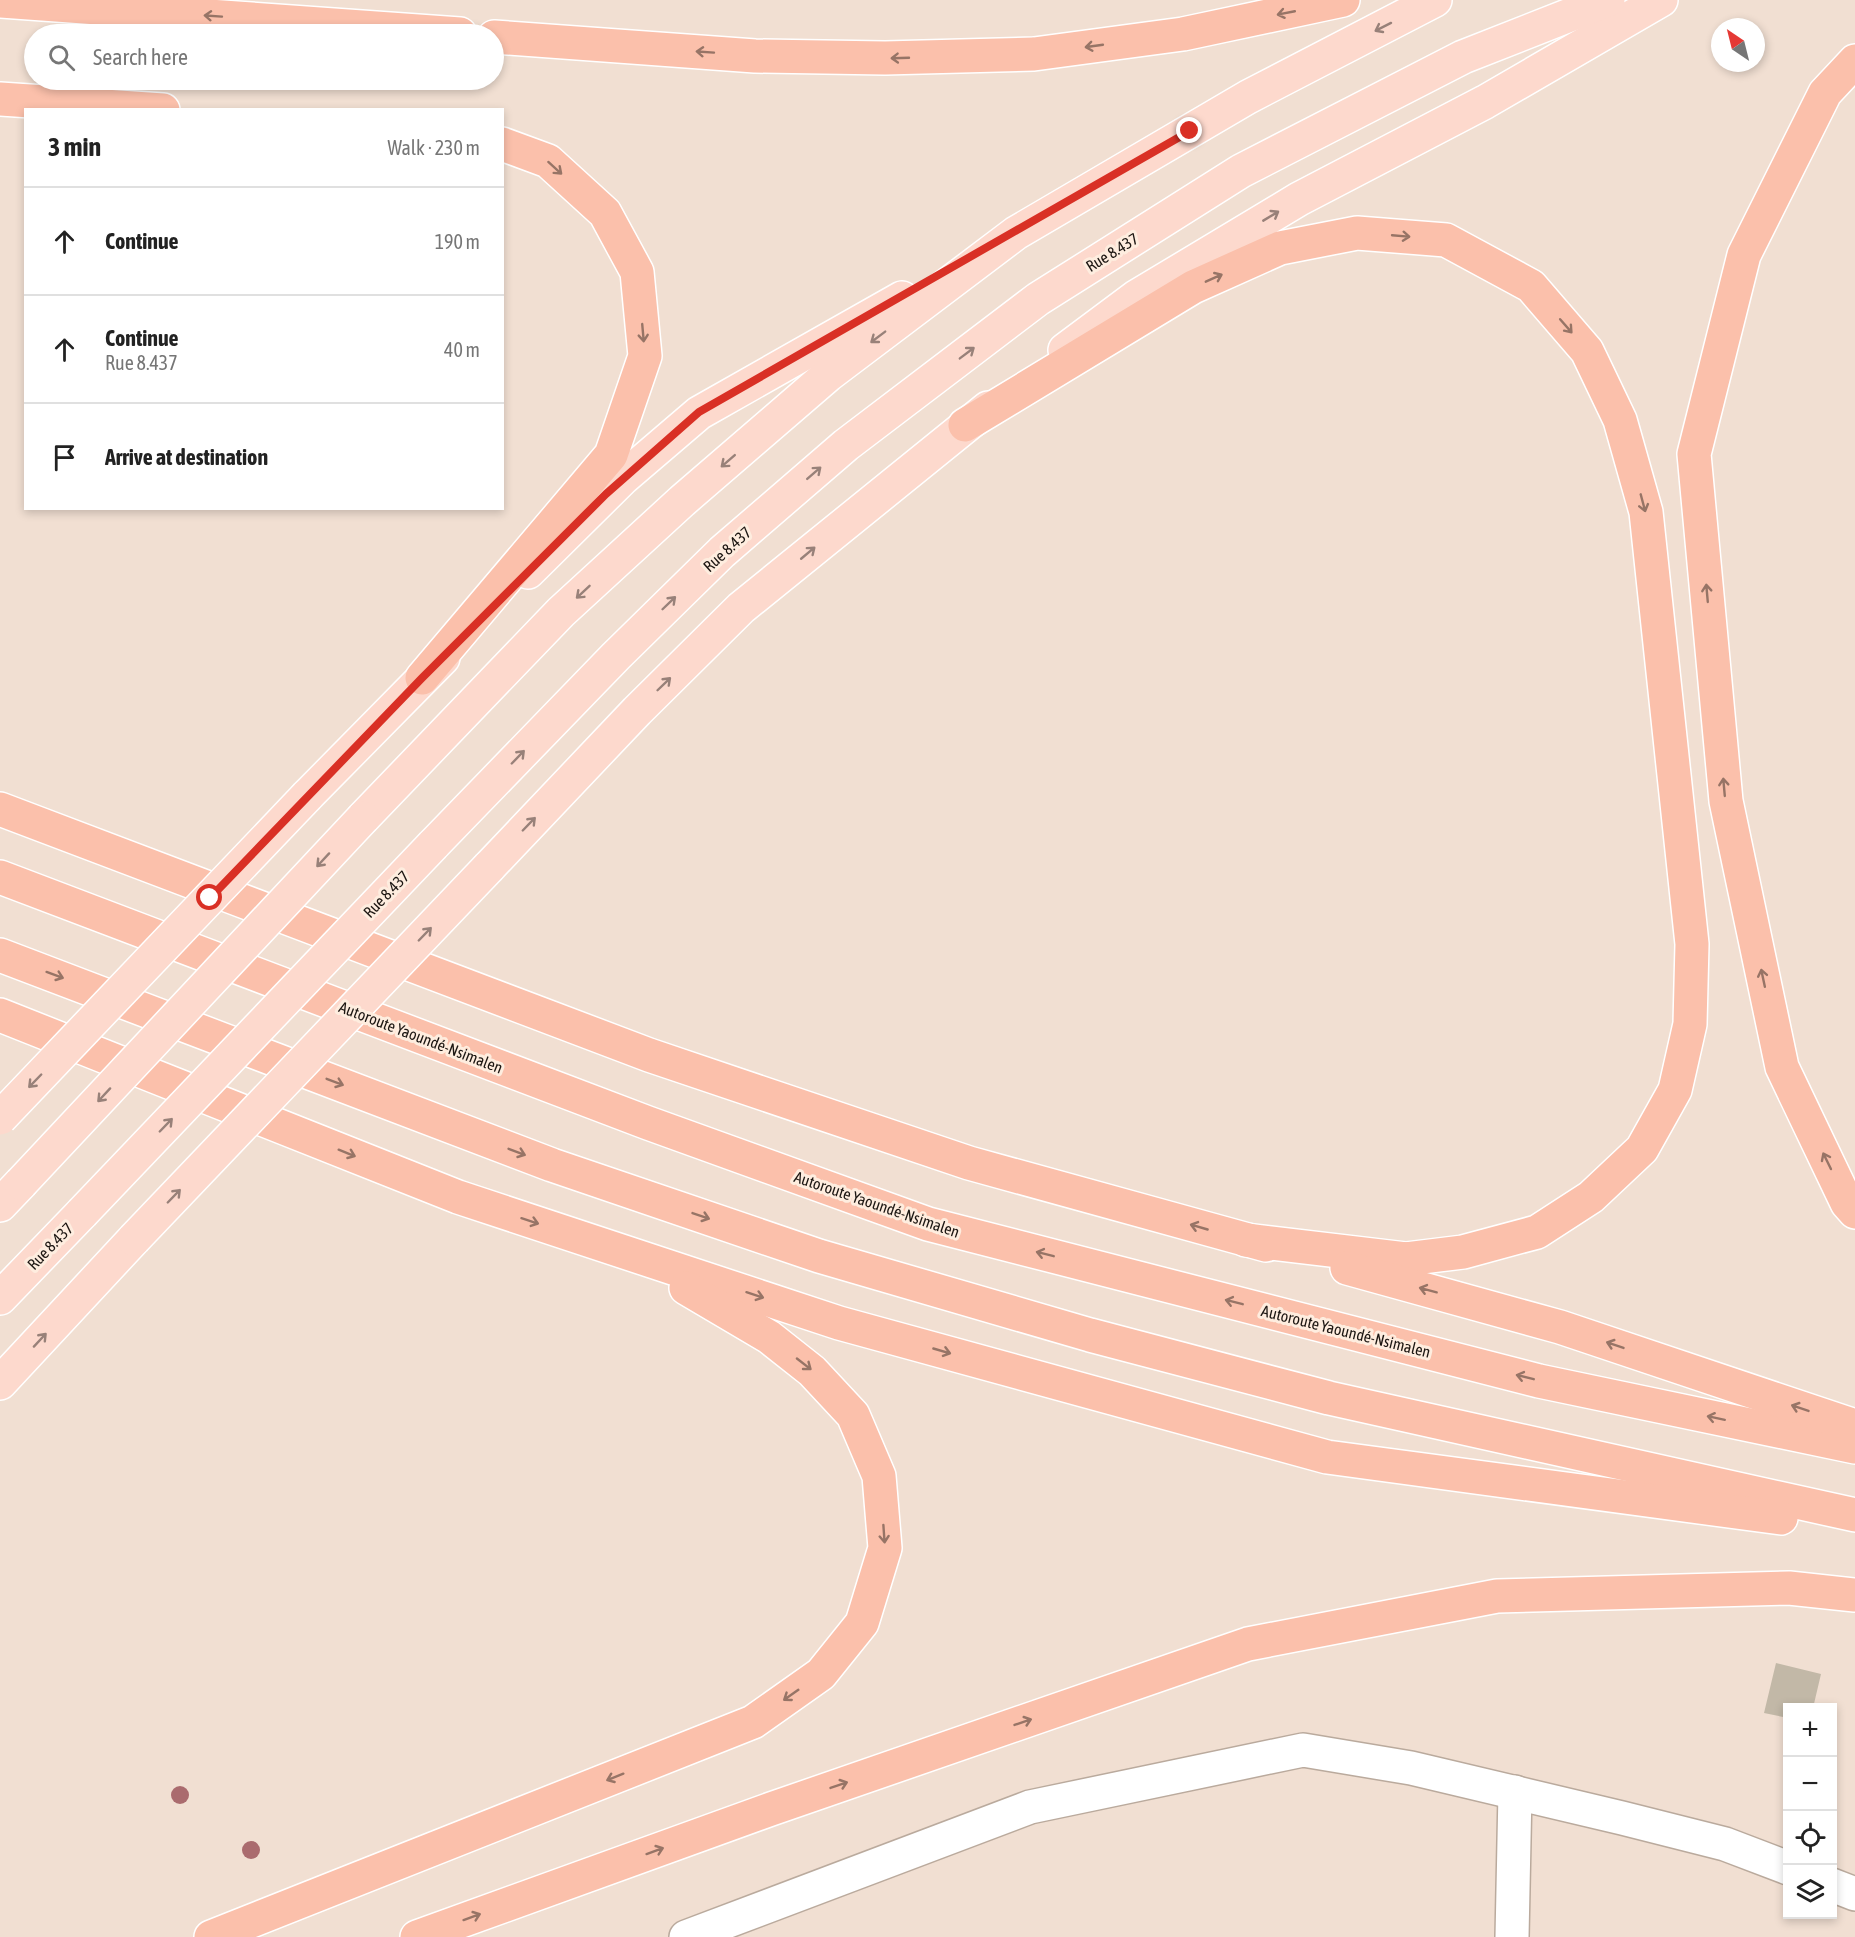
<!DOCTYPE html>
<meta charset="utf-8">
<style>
:root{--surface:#fff;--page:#f2f2f2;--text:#222;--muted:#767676;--line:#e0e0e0}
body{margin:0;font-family:"Asap Condensed",sans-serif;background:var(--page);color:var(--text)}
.controls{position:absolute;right:18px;bottom:18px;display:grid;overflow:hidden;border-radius:0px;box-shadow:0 3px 9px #0003}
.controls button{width:54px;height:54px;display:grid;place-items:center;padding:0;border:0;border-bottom:2px solid var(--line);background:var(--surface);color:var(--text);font:30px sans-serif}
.compass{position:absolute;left:1711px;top:18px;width:54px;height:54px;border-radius:50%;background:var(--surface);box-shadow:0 3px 9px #0003;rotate:325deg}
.stop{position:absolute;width:18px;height:18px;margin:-14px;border:4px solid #d93025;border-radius:50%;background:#fff}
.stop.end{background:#d93025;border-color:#fff;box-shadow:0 2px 6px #0008}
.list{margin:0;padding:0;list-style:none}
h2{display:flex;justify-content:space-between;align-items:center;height:78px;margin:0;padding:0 24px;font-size:26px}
h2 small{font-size:20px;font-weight:400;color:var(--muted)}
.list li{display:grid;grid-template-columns:39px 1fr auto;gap:18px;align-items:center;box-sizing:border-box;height:108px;padding:0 24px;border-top:2px solid var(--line)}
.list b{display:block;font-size:22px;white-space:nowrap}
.list p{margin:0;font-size:20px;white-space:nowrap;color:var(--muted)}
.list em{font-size:20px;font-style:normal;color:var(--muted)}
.icon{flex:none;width:33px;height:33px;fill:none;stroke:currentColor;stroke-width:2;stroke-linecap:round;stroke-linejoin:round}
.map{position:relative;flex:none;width:1855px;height:1937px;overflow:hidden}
.search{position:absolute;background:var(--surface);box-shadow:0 3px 9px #0003;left:24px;top:24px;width:480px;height:66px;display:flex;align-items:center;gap:15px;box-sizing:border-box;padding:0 21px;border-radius:33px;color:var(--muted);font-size:22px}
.panel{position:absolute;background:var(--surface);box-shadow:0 3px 9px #0003;left:24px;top:108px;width:480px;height:402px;border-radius:0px}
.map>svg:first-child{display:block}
.building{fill:#c2b8a7}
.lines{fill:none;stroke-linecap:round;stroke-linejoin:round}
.minor-casing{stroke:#baaa9d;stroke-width:36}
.major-casing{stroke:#fff;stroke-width:36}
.highway-casing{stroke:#fff;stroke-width:36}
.minor{stroke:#fff;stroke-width:33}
.major{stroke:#fdd9cd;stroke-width:33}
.highway{stroke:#fbc0ab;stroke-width:33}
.major-bridge-casing{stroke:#fff;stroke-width:36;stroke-linecap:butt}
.major-bridge{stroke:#fdd9cd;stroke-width:33}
.tree{fill:#aa6b6e}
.oneway{stroke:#977466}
.oneway2{stroke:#988179}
.route{stroke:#d93025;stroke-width:8}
.labels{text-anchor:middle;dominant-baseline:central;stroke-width:6;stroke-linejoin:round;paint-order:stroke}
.street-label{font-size:16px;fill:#1c1612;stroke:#feeddf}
</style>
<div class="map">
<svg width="1855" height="1937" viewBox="0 0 1855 1937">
<rect width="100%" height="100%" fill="#f1dfd2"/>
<path class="building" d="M1776 1663 1821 1674 1813 1708H1788V1718L1764 1713Z"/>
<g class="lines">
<g class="minor-casing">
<g id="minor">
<path d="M1832 1885 1855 1894"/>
<path d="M686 1937 1030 1807 1303 1750 1411 1768 1622 1818 1725 1844 1788 1868"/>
<path d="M1512 1937 1515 1792"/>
</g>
</g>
<g class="major-casing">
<g id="major">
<path d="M1065 350 1136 297 1299 199 1485 102 1661 0"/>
<path d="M528 572 623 478 699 413 902 298"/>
<path d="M307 796 443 658"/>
<path d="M363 818 561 612 682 501 828 375 1016 233 1248 97 1435 0"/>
<path d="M433 845 616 656 722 552 846 445 1038 299 1241 171 1463 57 1608 0"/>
<path d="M489 867 637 711 741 608 988 408"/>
<path d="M0 1205 21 1183"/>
<path d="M0 1298 82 1213"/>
<path d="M0 1383 134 1239"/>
</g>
</g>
<g class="highway-casing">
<g id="highway">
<path d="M0 1 460 34"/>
<path d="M494 37 755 56 885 58 1034 54 1183 34 1343 0"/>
<path d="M1855 61 1825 93 1744 255 1694 454 1726 801 1782 1067 1847 1203 1855 1212"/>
<path d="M0 99 163 110"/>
<path d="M965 425 1193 287 1280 248 1357 233 1446 240 1531 286 1587 351 1620 420 1646 512 1692 944 1690 1024 1675 1090 1642 1149 1591 1197 1537 1232 1463 1252 1406 1259 1246 1240"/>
<path d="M422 678 611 455 645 356 637 272 605 213 548 161 502 144"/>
<path d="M0 809 649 1055 969 1163 1266 1245"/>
<path d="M0 877 648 1123 928 1224 1539 1381 1855 1447"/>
<path d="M0 955 552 1165 819 1256 1090 1335 1329 1398 1855 1515"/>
<path d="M0 1015 458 1197 839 1323 1327 1457 1781 1518"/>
<path d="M1347 1268 1560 1327 1855 1426"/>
<path d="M211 1937 753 1722 821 1674 862 1623 885 1548 879 1476 853 1415 812 1371 769 1337 686 1288"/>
<path d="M417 1937 771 1809 1248 1644 1497 1596 1789 1588 1855 1595"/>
</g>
</g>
<use href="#minor" class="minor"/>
<use href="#major" class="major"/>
<use href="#highway" class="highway"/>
<g class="major-bridge-casing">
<g id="major-bridge">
<path d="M0 1118 307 796"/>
<path d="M21 1183 363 818"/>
<path d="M82 1213 433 845"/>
<path d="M134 1239 489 867"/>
</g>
</g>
<use href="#major-bridge" class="major-bridge"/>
</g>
<g class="tree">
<circle cx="180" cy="1795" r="9"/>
<circle cx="251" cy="1850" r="9"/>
</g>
<defs><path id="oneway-shaft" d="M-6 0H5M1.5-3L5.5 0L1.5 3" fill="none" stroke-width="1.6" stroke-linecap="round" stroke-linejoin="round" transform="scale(1.5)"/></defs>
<g class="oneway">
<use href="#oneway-shaft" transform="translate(1286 13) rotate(169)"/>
<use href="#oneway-shaft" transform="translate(213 16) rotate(-176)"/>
<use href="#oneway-shaft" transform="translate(1094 46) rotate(172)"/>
<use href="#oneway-shaft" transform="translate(705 52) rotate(-176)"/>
<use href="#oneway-shaft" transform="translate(900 58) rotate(178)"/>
<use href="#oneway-shaft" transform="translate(555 168) rotate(42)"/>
<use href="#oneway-shaft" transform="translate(1401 236) rotate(5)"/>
<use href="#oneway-shaft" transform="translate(1214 278) rotate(-24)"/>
<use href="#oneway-shaft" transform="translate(1566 326) rotate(49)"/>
<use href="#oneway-shaft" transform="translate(643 333) rotate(85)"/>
<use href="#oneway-shaft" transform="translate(1643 503) rotate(75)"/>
<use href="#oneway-shaft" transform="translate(1707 593) rotate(-95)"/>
<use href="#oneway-shaft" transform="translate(1724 787) rotate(-95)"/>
<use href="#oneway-shaft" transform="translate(55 975) rotate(20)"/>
<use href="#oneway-shaft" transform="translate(1763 978) rotate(-102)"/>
<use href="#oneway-shaft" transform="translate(335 1082) rotate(21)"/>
<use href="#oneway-shaft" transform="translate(517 1152) rotate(21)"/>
<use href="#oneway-shaft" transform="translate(347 1153) rotate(22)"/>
<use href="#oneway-shaft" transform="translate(1827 1161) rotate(-116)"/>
<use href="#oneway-shaft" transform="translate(701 1216) rotate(19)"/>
<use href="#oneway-shaft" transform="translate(530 1221) rotate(18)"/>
<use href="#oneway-shaft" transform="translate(1199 1227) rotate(-164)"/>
<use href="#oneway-shaft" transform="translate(1045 1254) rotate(-166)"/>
<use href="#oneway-shaft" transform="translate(1428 1290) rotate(-165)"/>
<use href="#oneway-shaft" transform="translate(755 1295) rotate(18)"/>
<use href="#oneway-shaft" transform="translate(1234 1302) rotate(-166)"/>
<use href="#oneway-shaft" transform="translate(1615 1345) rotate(-161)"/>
<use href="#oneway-shaft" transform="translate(942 1351) rotate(16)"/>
<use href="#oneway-shaft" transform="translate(804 1364) rotate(38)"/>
<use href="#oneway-shaft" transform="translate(1525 1377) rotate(-166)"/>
<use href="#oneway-shaft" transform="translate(1800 1408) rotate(-161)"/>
<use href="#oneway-shaft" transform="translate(1716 1418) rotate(-168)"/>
<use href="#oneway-shaft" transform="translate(884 1534) rotate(86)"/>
<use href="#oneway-shaft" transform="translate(791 1695) rotate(145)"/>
<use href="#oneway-shaft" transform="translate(1023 1722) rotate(-19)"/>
<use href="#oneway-shaft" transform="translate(615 1777) rotate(158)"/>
<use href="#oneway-shaft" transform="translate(839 1785) rotate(-19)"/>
<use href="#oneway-shaft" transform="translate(655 1851) rotate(-20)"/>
<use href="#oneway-shaft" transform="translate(472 1917) rotate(-20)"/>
</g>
<g class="oneway2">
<use href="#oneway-shaft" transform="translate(1383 27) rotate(153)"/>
<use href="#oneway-shaft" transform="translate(1271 216) rotate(-31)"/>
<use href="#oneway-shaft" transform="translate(878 337) rotate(143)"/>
<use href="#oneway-shaft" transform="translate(967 353) rotate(-37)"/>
<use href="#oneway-shaft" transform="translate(728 461) rotate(139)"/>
<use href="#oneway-shaft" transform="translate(814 473) rotate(-41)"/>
<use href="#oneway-shaft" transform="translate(808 553) rotate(-40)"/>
<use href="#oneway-shaft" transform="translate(583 592) rotate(137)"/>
<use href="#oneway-shaft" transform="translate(669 603) rotate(-44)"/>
<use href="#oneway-shaft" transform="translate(664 684) rotate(-44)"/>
<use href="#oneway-shaft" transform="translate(518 757) rotate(-46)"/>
<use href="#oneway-shaft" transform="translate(529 824) rotate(-46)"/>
<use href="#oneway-shaft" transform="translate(323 860) rotate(133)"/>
<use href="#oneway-shaft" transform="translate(425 934) rotate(-46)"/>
<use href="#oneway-shaft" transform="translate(35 1081) rotate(134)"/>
<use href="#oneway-shaft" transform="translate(104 1095) rotate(133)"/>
<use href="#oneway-shaft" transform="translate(166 1125) rotate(-46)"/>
<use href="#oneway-shaft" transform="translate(174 1196) rotate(-46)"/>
<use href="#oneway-shaft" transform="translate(40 1340) rotate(-47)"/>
</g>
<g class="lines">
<path class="route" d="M210 898 422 678 606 494 699 412 1190 131"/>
</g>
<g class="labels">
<g class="street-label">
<text transform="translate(1112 252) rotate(-32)">Rue 8.437</text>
<text transform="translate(727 549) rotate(-42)">Rue 8.437</text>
<text transform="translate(386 894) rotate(-46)">Rue 8.437</text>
<text transform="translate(421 1037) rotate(21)">Autoroute Yaoundé-Nsimalen</text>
<text transform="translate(877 1204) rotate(19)">Autoroute Yaoundé-Nsimalen</text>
<text transform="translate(50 1246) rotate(-46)">Rue 8.437</text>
<text transform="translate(1346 1331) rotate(14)">Autoroute Yaoundé-Nsimalen</text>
</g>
</g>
</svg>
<div class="controls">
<button>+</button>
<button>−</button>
<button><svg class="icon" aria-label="locate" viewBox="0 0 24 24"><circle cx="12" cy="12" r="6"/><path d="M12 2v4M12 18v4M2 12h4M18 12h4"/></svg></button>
<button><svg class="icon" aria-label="layers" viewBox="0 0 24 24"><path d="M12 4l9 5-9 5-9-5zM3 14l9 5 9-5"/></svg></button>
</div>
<svg class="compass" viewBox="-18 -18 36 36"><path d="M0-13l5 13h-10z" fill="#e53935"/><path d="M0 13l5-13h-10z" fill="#767676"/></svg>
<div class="stop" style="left:210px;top:898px"></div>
<div class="stop end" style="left:1190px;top:131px"></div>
<div class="search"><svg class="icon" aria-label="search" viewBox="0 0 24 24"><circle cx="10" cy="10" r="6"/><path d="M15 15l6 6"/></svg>Search here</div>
<section class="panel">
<h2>3 min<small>Walk · 230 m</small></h2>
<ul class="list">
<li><svg class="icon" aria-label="ahead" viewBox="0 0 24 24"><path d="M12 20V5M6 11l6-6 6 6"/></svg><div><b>Continue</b></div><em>190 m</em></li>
<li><svg class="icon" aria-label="ahead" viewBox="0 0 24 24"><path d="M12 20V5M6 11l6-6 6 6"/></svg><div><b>Continue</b><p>Rue 8.437</p></div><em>40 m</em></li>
<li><svg class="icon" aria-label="arrive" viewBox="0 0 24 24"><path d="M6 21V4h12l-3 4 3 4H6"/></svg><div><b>Arrive at destination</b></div></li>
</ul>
</section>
</div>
